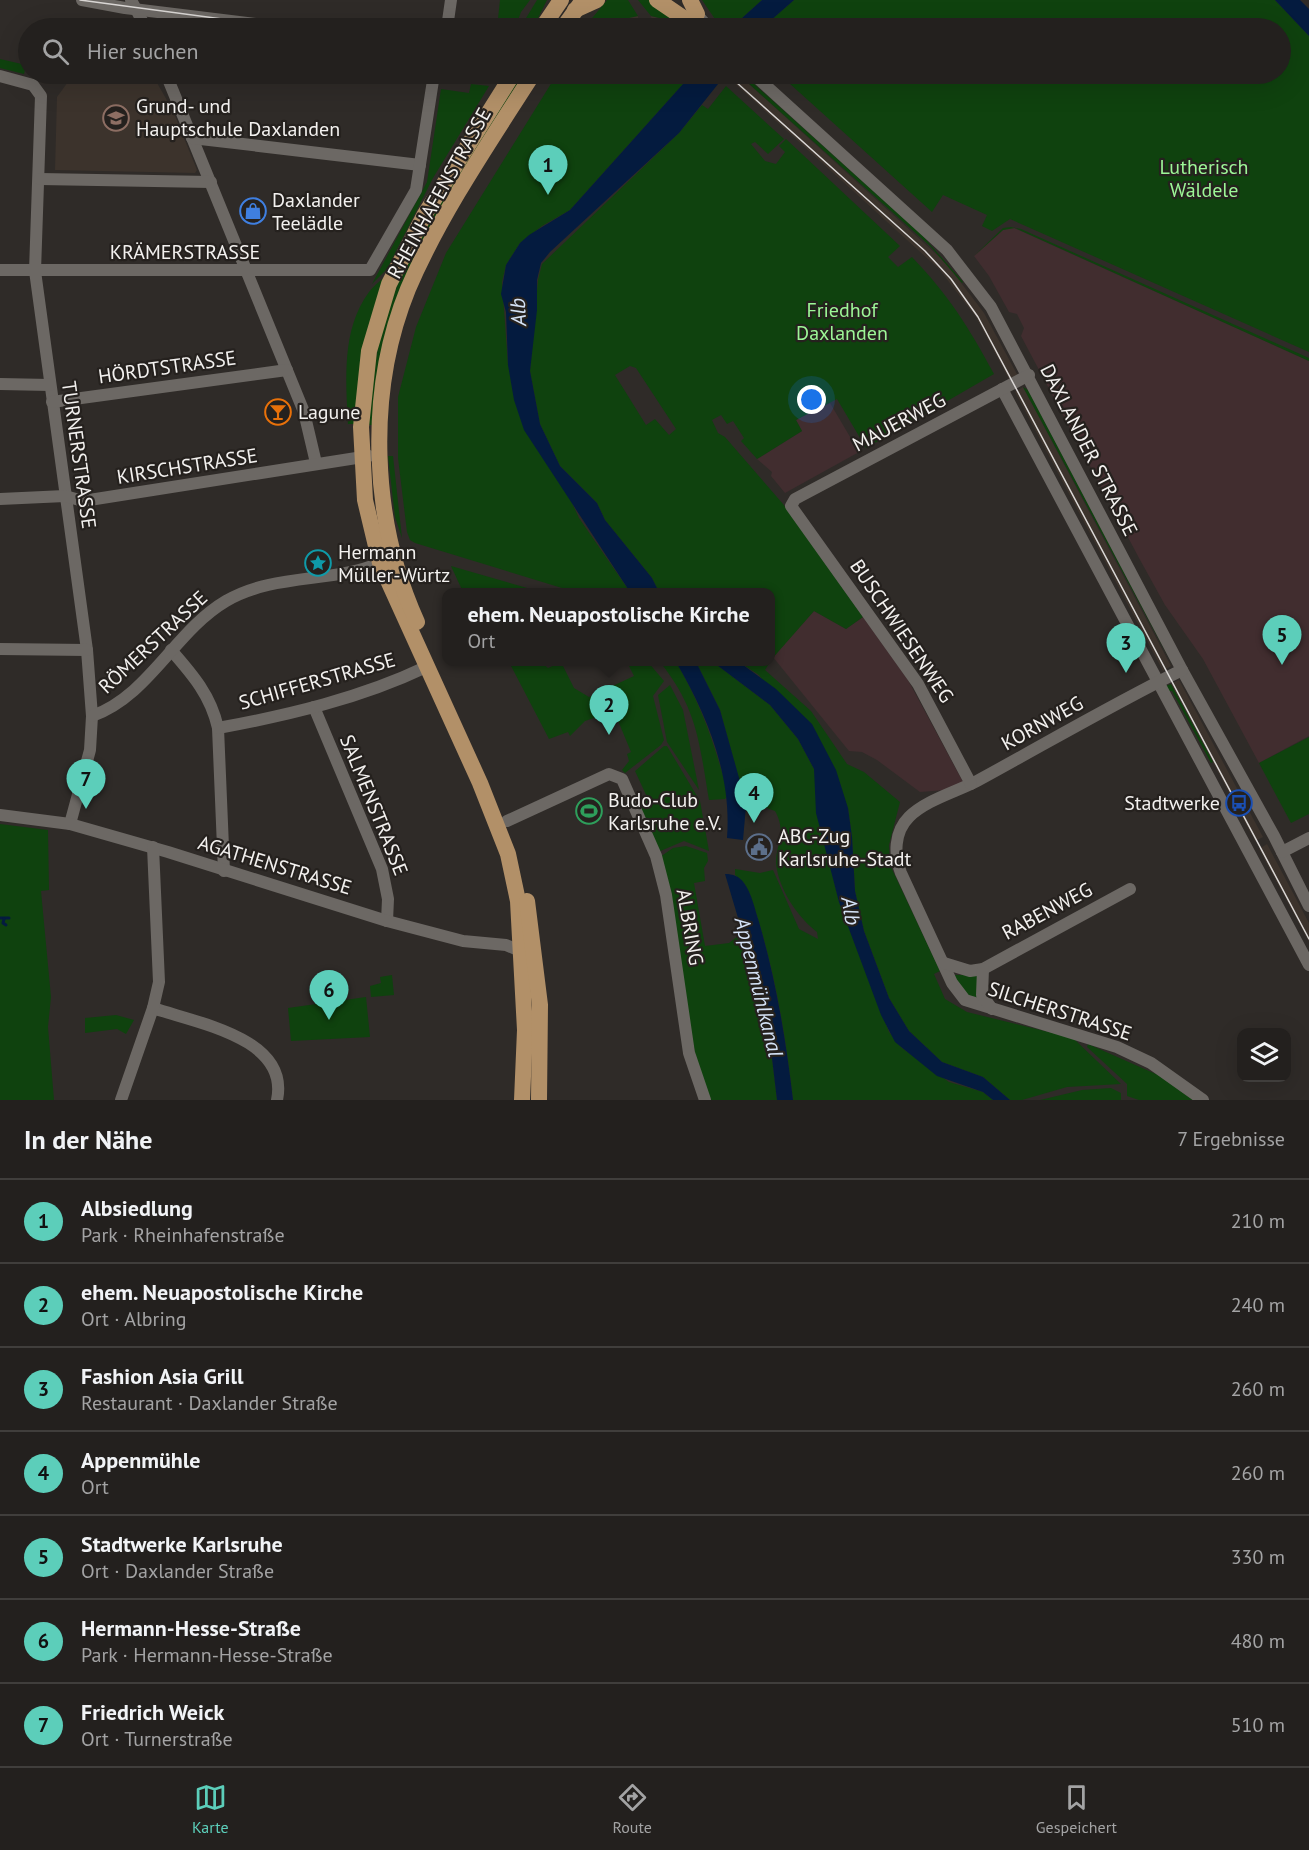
<!DOCTYPE html>
<html lang="de">
<meta charset="utf-8">
<style>
:root{--surface:#23201e;--page:#2b2827;--text:#f1f3f6;--muted:#a3a3a4;--line:#403e3c;--accent:#5cceba}
body{margin:0;font-family:"PT Sans",sans-serif;background:var(--page);color:var(--text)}
.controls{position:absolute;right:18px;bottom:18px;display:grid;overflow:hidden;border-radius:12px;box-shadow:0 6px 24px #0002}
.controls button{width:54px;height:54px;display:grid;place-items:center;padding:0;border:0;border-bottom:2px solid var(--line);background:var(--surface);color:var(--text);font:30px sans-serif}
.you{position:absolute;left:812px;top:400px;width:21px;height:21px;margin:-15px;border:4px solid #fff;border-radius:50%;background:#1a73e8;box-shadow:0 0 0 9px #1a73e833}
.badge{display:grid;place-items:center;width:39px;height:39px;border-radius:50%;background:var(--accent);color:#111;font-size:20px;font-weight:700}
.pin{position:absolute;translate:-50% -50px;filter:drop-shadow(0 2px 3px #0008)}
.pin::after{content:'';position:absolute;top:32px;width:21px;height:18px;background:inherit;clip-path:polygon(0 0,100% 0,50% 100%)}
.popup{position:absolute;left:442px;top:588px;width:333px;height:78px;box-sizing:border-box;display:grid;place-content:center;border-radius:12px;background:var(--surface);filter:drop-shadow(0 2px 4px #0005);font-size:20px;white-space:nowrap;color:var(--muted)}
.popup b{font-size:22px;color:var(--text)}
.popup::after{content:'';position:absolute;left:50%;top:100%;margin-left:-12px;border:12px solid transparent;border-top-color:var(--surface)}
.list{margin:0;padding:0;list-style:none}
h2{display:flex;justify-content:space-between;align-items:center;height:78px;margin:0;padding:0 24px;font-size:26px}
h2 small{font-size:20px;font-weight:400;color:var(--muted)}
.list li{display:grid;grid-template-columns:39px 1fr auto;gap:18px;align-items:center;box-sizing:border-box;height:84px;padding:0 24px;border-top:2px solid var(--line)}
.list b{display:block;font-size:22px;white-space:nowrap}
.list p{margin:0;font-size:20px;white-space:nowrap;color:var(--muted)}
.list em{font-size:20px;font-style:normal;color:var(--muted)}
.icon{flex:none;width:33px;height:33px;fill:none;stroke:currentColor;stroke-width:2;stroke-linecap:round;stroke-linejoin:round}
.map{position:relative;flex:none;width:1309px;height:1100px;overflow:hidden}
.search{position:absolute;background:var(--surface);box-shadow:0 6px 24px #0002;left:18px;right:18px;top:18px;height:66px;display:flex;align-items:center;gap:15px;box-sizing:border-box;padding:0 21px;border-radius:33px;color:var(--muted);font-size:22px}
.sheet{height:666px;background:var(--surface)}
nav{display:flex;justify-content:space-around;align-items:center;box-sizing:border-box;height:84px;border-top:2px solid var(--line);background:var(--surface);font-size:16px;color:var(--muted)}
nav a{display:grid;justify-items:center;gap:3px}
nav .on{color:var(--accent)}
.map>svg:first-child{display:block}
.commercial{fill:#412d2f}
.built{fill:#3c332c}
.green{fill:#0f420e;fill-rule:evenodd}
.water{fill:#041b3f}
.lines{fill:none;stroke-linecap:round;stroke-linejoin:round}
.stream{stroke:#041b3f;stroke-width:3}
.minor{stroke:#6c6864;stroke-width:12}
.major{stroke:#b29068;stroke-width:16}
.tram{stroke:#dad7d5;stroke-width:1.5}
.labels{text-anchor:middle;dominant-baseline:central;stroke-width:4.5;stroke-linejoin:round;paint-order:stroke}
.poi-label{font-size:20px;fill:#f3f1ef;stroke:#25211e;text-anchor:start}
.park-label{font-size:20px;fill:#9df697;stroke:#25211e}
.street-label{font-size:20px;fill:#f3f1ef;stroke:#25211e}
.water-label{font-size:21px;font-style:italic;fill:#d5e3f7;stroke:#25211e}
</style>
<div class="map">
<svg width="1309" height="1100" viewBox="0 0 1309 1100">
<rect width="100%" height="100%" fill="#2f2b28"/>
<g class="commercial">
<path d="M1012 227 1309 361V736L1259 763 1203 659 1165 605 1139 558 1021 336 1024 328 1017 314 1009 312 989 276 974 256 1003 230Z"/>
<path d="M830 403 859 452 785 493 771 476 772 472 757 459 802 431 796 420 816 408 818 410Z"/>
<path d="M814 611 846 629 863 617 908 680 963 782 946 790 920 792 877 760 862 752 849 751 773 657Z"/>
</g>
<g class="built">
<path d="M638 16 639 28H584L625 17Z"/>
<path d="M651 16 680 23 687 28H653Z"/>
<path d="M105 74H152L173 111 197 170 195 173 55 170 57 97 68 82 92 79Z"/>
<path d="M738 74 946 263 984 313 1018 376 1010 381 976 317 939 269 731 80Z"/>
<path d="M1023 387 1171 666 1163 671 1015 392Z"/>
<path d="M1179 680 1263 837 1255 841 1171 684Z"/>
<path d="M1267 844 1309 923V942L1259 849Z"/>
</g>
<g class="green">
<path d="M500 0H530L521 12 515 28H497Z"/>
<path d="M537 0H547L533 28H520Z"/>
<path d="M607 0H628L638 16 584 28Z"/>
<path d="M638 0H649L680 23 651 16Z"/>
<path d="M702 0H762L731 28 717 22Z"/>
<path d="M794 0H1275L1309 36V352L1010 219 992 231 982 226 987 215 943 195 932 212 779 74H1280V28H762Z"/>
<path d="M0 59 26 65 24 74 0 68Z"/>
<path d="M522 74H525L419 255 376 425H367C371 388 375 352 386 317 412 231 474 149 522 74Z"/>
<path d="M557 74H692L570 210 542 226 520 243 506 265 502 282 508 365 579 518 630 592H575L415 543 410 540 407 532 398 458V397L416 327 446 253Z"/>
<path d="M738 74H743L922 235 963 282 962 283 930 246Z"/>
<path d="M471 84 489 86 433 178 387 269 372 284 427 182 441 89 469 93Z"/>
<path d="M726 86 784 139 768 154 755 142 751 144 765 161 776 164 785 152 779 146 786 139 900 246 888 257 898 267 912 257C950 297 968 326 994 374L866 448 837 399 796 420 802 431 757 459 741 441 744 438 733 421 727 424 721 415 712 420 718 433 725 437 783 504 863 617 846 629 814 611 771 660V592H659L652 578 605 520 597 503 560 466 540 424 530 371 538 280 542 264 679 133 702 105 708 109ZM630 366 636 368 676 429 669 435 655 419 646 425 615 375Z"/>
<path d="M1011 227 1021 229 1280 345 1309 358V361L1015 228 1003 230 974 256 1003 228Z"/>
<path d="M389 273 355 424H348C346 380 341 330 369 292 374 285 383 279 389 273Z"/>
<path d="M1023 387 1028 390 1173 666Z"/>
<path d="M388 456H393L402 538 395 517Z"/>
<path d="M451 566 541 592H463Z"/>
<path d="M509 662H541L548 668 561 662 574 688 589 697 634 676 627 662H648L664 681 653 696 664 740 661 745 625 773 622 770 629 761 627 754 631 752 614 711 585 721 570 736 568 732 549 739Z"/>
<path d="M660 662H676C701 704 716 747 728 795L725 799 709 800C699 742 698 710 660 662Z"/>
<path d="M696 662H713L770 705 798 739 814 769 823 835 839 902 889 1032 902 1048 949 1082 983 1092 993 1100H793C785 1030 773 959 749 892L744 883 735 875V869L760 873 773 870 799 929 818 939 817 932C799 918 782 894 777 870 772 848 789 836 775 811L764 807 746 806 720 710Z"/>
<path d="M739 662H770L765 670 811 711 847 764 864 772 900 802 889 845 890 865 940 971 934 974 945 999 967 1012 1073 1038 1121 1084 1067 1087 1022 1100H1010L983 1077 942 1062 909 1031 889 998 864 931 855 891 852 837 848 808 759 675Z"/>
<path d="M1171 684 1213 762 1211 763 1172 691H1168L1166 686Z"/>
<path d="M670 685 683 710 699 790 667 742 658 695Z"/>
<path d="M1309 737V814L1291 823 1259 763Z"/>
<path d="M664 746H667L700 801 709 851 684 841 658 852 638 804 648 799 635 771Z"/>
<path d="M0 824 48 830 49 890 41 891 51 997 48 1027 54 1100H0Z"/>
<path d="M686 846 707 853 708 861 704 868 705 881 694 883 705 946 729 943 743 932 767 1016 777 1100H710L698 1070 660 857 673 848Z"/>
<path d="M392 975 394 995 371 997 370 986 381 983 380 977Z"/>
<path d="M952 975H979L977 1001 961 991Z"/>
<path d="M366 997 370 1037 291 1041 288 1008Z"/>
<path d="M116 1015 134 1020 126 1034 117 1029 85 1033V1018Z"/>
<path d="M1088 1044 1158 1075 1193 1100H1139L1127 1096V1084L1087 1047Z"/>
<path d="M1111 1088 1121 1093V1100H1040L1082 1090Z"/>
</g>
<g class="water">
<path d="M762 0H794L762 28H731Z"/>
<path d="M1275 0H1300L1309 9V36Z"/>
<path d="M692 74H726L679 133 550 252 541 263 537 280V310L530 371 540 424 560 466 597 503 605 520 652 578 659 592H630L524 430 514 400 508 365 506 312 501 294 506 265 520 243 529 235 570 210Z"/>
<path d="M676 662H696L720 710 743 792 746 806 743 840 727 838C732 775 707 715 676 662Z"/>
<path d="M713 662H739L776 689 812 724 836 770 848 808 852 837 855 891 864 931 889 998 909 1031 942 1062 983 1077 1010 1100H993L983 1092 937 1076 895 1042 881 1015 839 902 816 813 814 769 798 739 770 705Z"/>
<path d="M725 874C733 874 739 876 744 883 752 894 755 910 759 922 776 980 786 1040 793 1100H777L767 1016Z"/>
</g>
<g class="lines">
<g class="stream">
<path d="M0 918H9"/>
<path d="M4 919 3 923 6 925"/>
</g>
<g class="minor">
<path d="M82 0 125 8 289 28"/>
<path d="M131 0 146 28"/>
<path d="M692 9 709 28"/>
<path d="M447 28 451 0"/>
<path d="M166 74 304 412 316 463"/>
<path d="M753 74 947 250 991 307 1182 670 1274 836 1309 906"/>
<path d="M0 76 33 85 41 96 35 271 87 650 92 716 90 750 70 824"/>
<path d="M192 138 420 165"/>
<path d="M40 179 211 182"/>
<path d="M0 270H370L416 190 434 74"/>
<path d="M0 384 50 385"/>
<path d="M1002 389 1309 965"/>
<path d="M52 402 287 370"/>
<path d="M0 499 65 496 83 501 369 456"/>
<path d="M0 649 87 650"/>
<path d="M171 650C193 675 211 696 218 728L224 871"/>
<path d="M1182 670C1113 704 1045 744 977 781 956 792 926 800 909 817 894 832 894 855 901 873L952 983 965 1000 1117 1047 1151 1063 1203 1100"/>
<path d="M314 707 382 869 388 899 387 921"/>
<path d="M92 716C149 696 175 631 226 601 274 573 333 583 380 563"/>
<path d="M218 728C289 715 361 698 426 667"/>
<path d="M971 784 918 684 791 506 795 499 1029 375"/>
<path d="M0 815 70 824 168 852 387 921 463 941 506 945 525 953"/>
<path d="M507 821 609 774 622 779 656 856 666 895 689 1053 705 1100"/>
<path d="M1282 852 1309 838"/>
<path d="M944 963 970 971 983 969 1130 889"/>
<path d="M983 969 982 995 992 1009"/>
<path d="M153 1008C197 1023 290 1038 277 1100"/>
<path d="M121 1100 153 1008 159 982 153 847"/>
</g>
<g class="major">
<path d="M657 0 688 21"/>
<path d="M690 0 697 14"/>
<path d="M575 10 597 0"/>
<path d="M542 28 561 0"/>
<path d="M563 28 583 0"/>
<path d="M513 74 425 214 389 284 369 351 361 427 365 500 380 563 480 783 508 854 518 901 525 1030 522 1100"/>
<path d="M417 622C371 521 366 392 408 289 439 216 490 141 533 74"/>
<path d="M527 901 540 1005 539 1100"/>
</g>
<g class="tram">
<path d="M80 0 289 28"/>
<path d="M598 28C627 21 654 14 681 28"/>
<path d="M727 74 925 251 951 279 978 317 1309 939"/>
</g>
</g>
<defs>
<g id="school-ring" transform="scale(1.35)"><circle r="9.5" fill="#25211e" stroke="#8d6e63" stroke-width="1.5"/><path d="M0-5L7-2L0 1L-7-2ZM-4 1L0 2.5L4 1V4Q0 6-4 4Z" fill="#8d6e63"/></g>
<g id="shop-ring" transform="scale(1.35)"><circle r="9.5" fill="#25211e" stroke="#3f7fe0" stroke-width="1.5"/><path d="M-5-2.5h2.3a2.7 3.5 0 0 1 5.4 0H5L5.5 6h-11ZM-1.5-2.5h3a1.5 2.3 0 0 0-3 0Z" fill="#3f7fe0"/></g>
<g id="bar-ring" transform="scale(1.35)"><circle r="9.5" fill="#25211e" stroke="#e8710a" stroke-width="1.5"/><path d="M-6-5H6L.8 .8V4.5H3.5V6h-7V4.5H-.8V.8Z" fill="#e8710a"/></g>
<g id="sight-ring" transform="scale(1.35)"><circle r="9.5" fill="#25211e" stroke="#0f9aa8" stroke-width="1.5"/><path d="M0-6L1.8-2.2L6-1.7L2.9 1.2L3.7 5.4L0 3.3L-3.7 5.4L-2.9 1.2L-6-1.7L-1.8-2.2Z" fill="#0f9aa8"/></g>
<g id="bus-ring" transform="scale(1.35)"><circle r="9.5" fill="#25211e" stroke="#1a4fb4" stroke-width="1.5"/><path d="M-5-6H5V4H4V6H2V4H-2V6H-4V4H-5ZM-3.5-4V0h7V-4ZM-3.5 1.2v1.5H-2V1.2ZM2 1.2v1.5H3.5V1.2Z" fill="#1a4fb4"/></g>
<g id="stadium-ring" transform="scale(1.35)"><circle r="9.5" fill="#25211e" stroke="#2e9e5b" stroke-width="1.5"/><path d="M0-5a6.5 5 0 1 0 0 10a6.5 5 0 1 0 0-10ZM-3.5-1.8h7v3.6h-7Z" fill="#2e9e5b"/></g>
<g id="civic-ring" transform="scale(1.35)"><circle r="9.5" fill="#25211e" stroke="#5c6f8a" stroke-width="1.5"/><path d="M-.6-6.5H3V-4.5H.6V-3L4-1V1h2V6H-6V1h2V-1L-.6-3ZM-1.2 2.5V6h2.4V2.5Z" fill="#5c6f8a"/></g>
</defs>
<g fill-rule="evenodd">
<use href="#school-ring" x="116" y="118"/>
<use href="#shop-ring" x="253" y="211"/>
<use href="#bar-ring" x="278" y="412"/>
<use href="#sight-ring" x="318" y="563"/>
<use href="#bus-ring" x="1239" y="803"/>
<use href="#stadium-ring" x="589" y="811"/>
<use href="#civic-ring" x="759" y="847"/>
</g>
<g class="labels">
<g class="poi-label">
<text x="136" y="106">Grund- und<tspan x="136" dy="23">Hauptschule Daxlanden</tspan></text>
<text x="272" y="200">Daxlander<tspan x="272" dy="23">Teelädle</tspan></text>
<text x="298" y="412">Lagune</text>
<text x="338" y="552">Hermann<tspan x="338" dy="23">Müller-Würtz</tspan></text>
<text x="608" y="800">Budo-Club<tspan x="608" dy="23">Karlsruhe e.V.</tspan></text>
<text x="1220" y="803" text-anchor="end">Stadtwerke</text>
<text x="778" y="836">ABC-Zug<tspan x="778" dy="23">Karlsruhe-Stadt</tspan></text>
</g>
<g class="park-label">
<text x="1204" y="167">Lutherisch<tspan x="1204" dy="23">Wäldele</tspan></text>
<text x="842" y="310">Friedhof<tspan x="842" dy="23">Daxlanden</tspan></text>
</g>
<g class="street-label">
<text transform="translate(439 193) rotate(-61)">RHEINHAFENSTRASSE</text>
<text x="185" y="252">KRÄMERSTRASSE</text>
<text transform="translate(167 367) rotate(-8)">HÖRDTSTRASSE</text>
<text transform="translate(899 422) rotate(-28)">MAUERWEG</text>
<text transform="translate(1089 450) rotate(63)">DAXLANDER STRASSE</text>
<text transform="translate(79 455) rotate(82)">TURNERSTRASSE</text>
<text transform="translate(187 466) rotate(-9)">KIRSCHSTRASSE</text>
<text transform="translate(902 631) rotate(56)">BUSCHWIESENWEG</text>
<text transform="translate(153 642) rotate(-43)">RÖMERSTRASSE</text>
<text transform="translate(317 681) rotate(-16)">SCHIFFERSTRASSE</text>
<text transform="translate(1042 723) rotate(-29)">KORNWEG</text>
<text transform="translate(374 805) rotate(68)">SALMENSTRASSE</text>
<text transform="translate(275 865) rotate(17)">AGATHENSTRASSE</text>
<text transform="translate(1047 911) rotate(-28)">RABENWEG</text>
<text transform="translate(690 927) rotate(80)">ALBRING</text>
<text transform="translate(1060 1011) rotate(18)">SILCHERSTRASSE</text>
</g>
<g class="water-label">
<text transform="translate(518 312) rotate(-93)">Alb</text>
<text transform="translate(851 911) rotate(80)">Alb</text>
<text transform="translate(759 987) rotate(76)">Appenmühlkanal</text>
</g>
</g>
</svg>
<div class="controls">
<button><svg class="icon" aria-label="layers" viewBox="0 0 24 24"><path d="M12 4l9 5-9 5-9-5zM3 14l9 5 9-5"/></svg></button>
</div>
<div class="you"></div>
<div class="pin badge" style="left:548px;top:195px">1</div>
<div class="pin badge" style="left:609px;top:735px">2</div>
<div class="popup"><b>ehem. Neuapostolische Kirche</b>Ort</div>
<div class="pin badge" style="left:1126px;top:673px">3</div>
<div class="pin badge" style="left:754px;top:823px">4</div>
<div class="pin badge" style="left:1282px;top:665px">5</div>
<div class="pin badge" style="left:329px;top:1020px">6</div>
<div class="pin badge" style="left:86px;top:809px">7</div>
<div class="search"><svg class="icon" aria-label="search" viewBox="0 0 24 24"><circle cx="10" cy="10" r="6"/><path d="M15 15l6 6"/></svg>Hier suchen</div>
</div>
<section class="sheet">
<h2>In der Nähe<small>7 Ergebnisse</small></h2>
<ul class="list">
<li><span class="badge">1</span><div><b>Albsiedlung</b><p>Park · Rheinhafenstraße</p></div><em>210 m</em></li>
<li><span class="badge">2</span><div><b>ehem. Neuapostolische Kirche</b><p>Ort · Albring</p></div><em>240 m</em></li>
<li><span class="badge">3</span><div><b>Fashion Asia Grill</b><p>Restaurant · Daxlander Straße</p></div><em>260 m</em></li>
<li><span class="badge">4</span><div><b>Appenmühle</b><p>Ort</p></div><em>260 m</em></li>
<li><span class="badge">5</span><div><b>Stadtwerke Karlsruhe</b><p>Ort · Daxlander Straße</p></div><em>330 m</em></li>
<li><span class="badge">6</span><div><b>Hermann-Hesse-Straße</b><p>Park · Hermann-Hesse-Straße</p></div><em>480 m</em></li>
<li><span class="badge">7</span><div><b>Friedrich Weick</b><p>Ort · Turnerstraße</p></div><em>510 m</em></li>
</ul>
</section>
<nav>
<a class="on"><svg class="icon" aria-label="map" viewBox="0 0 24 24"><path d="M3 6l6-2 6 2 6-2v14l-6 2-6-2-6 2zM9 4v14M15 6v14"/></svg>Karte</a>
<a><svg class="icon" aria-label="directions" viewBox="0 0 24 24"><path d="M12 3l9 9-9 9-9-9zM9 14v-3h6M13 9l2 2-2 2"/></svg>Route</a>
<a><svg class="icon" aria-label="saved" viewBox="0 0 24 24"><path d="M7 4h10v16l-5-4-5 4z"/></svg>Gespeichert</a>
</nav>
